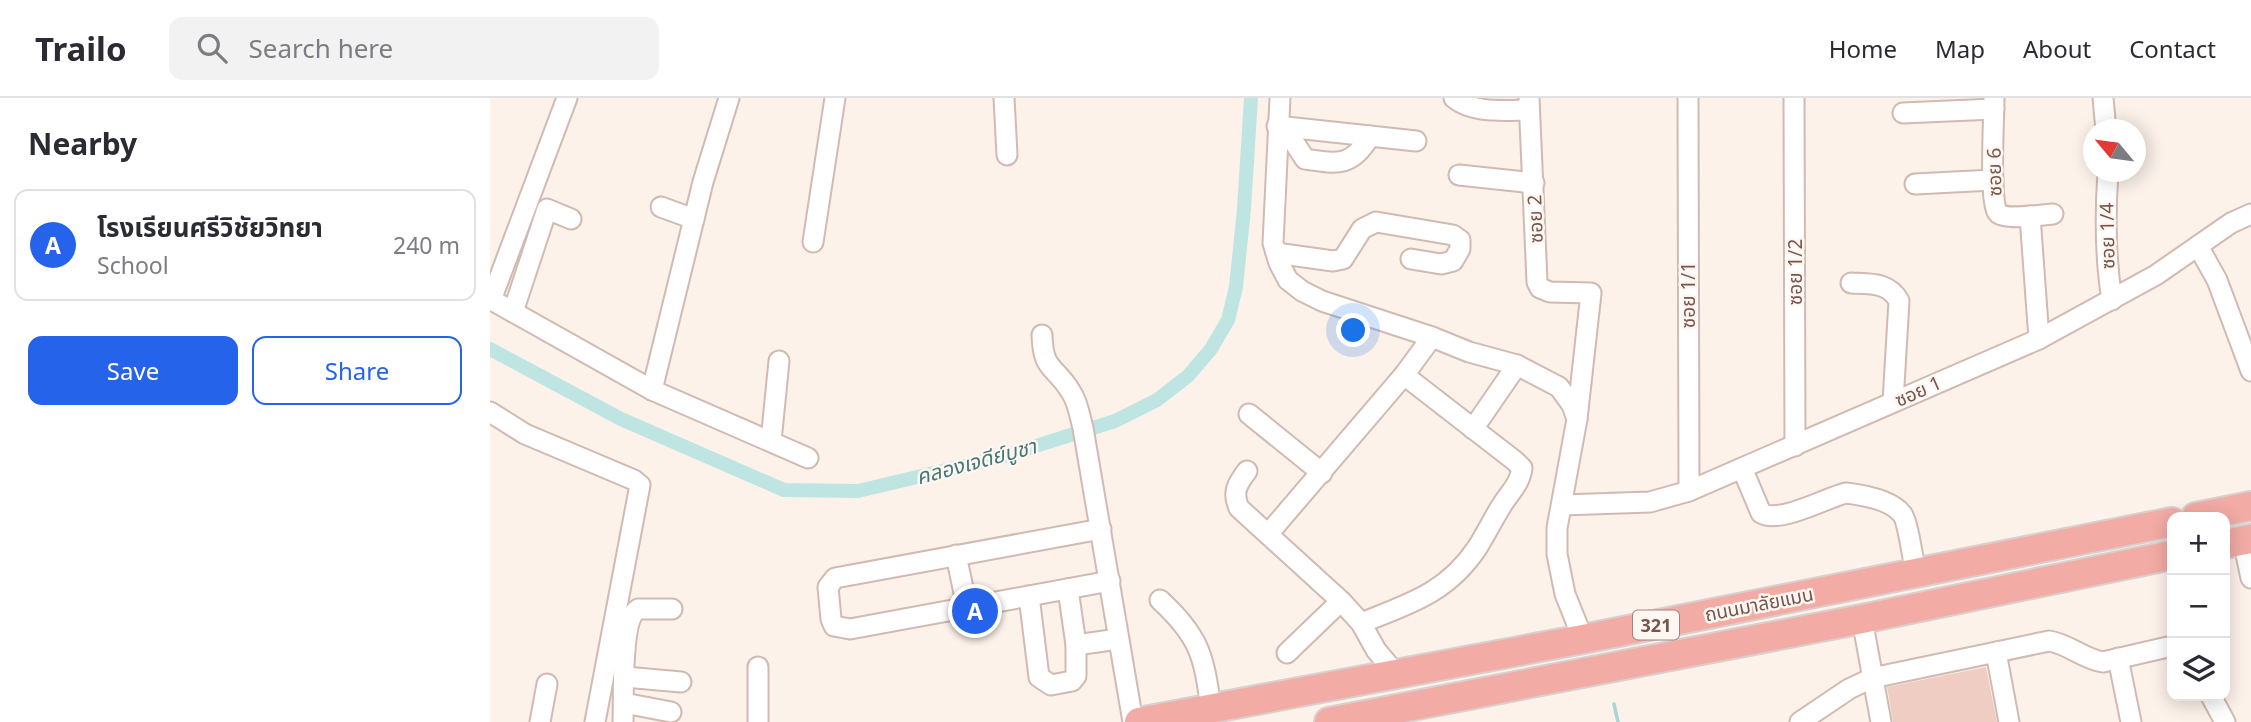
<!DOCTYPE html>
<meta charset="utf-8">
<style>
:root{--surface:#fff;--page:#f2f2f3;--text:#2b2b33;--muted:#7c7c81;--line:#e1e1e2;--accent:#2563eb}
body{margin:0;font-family:"Noto Sans","Noto Sans Thai",sans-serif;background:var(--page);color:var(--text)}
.controls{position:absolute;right:21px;bottom:21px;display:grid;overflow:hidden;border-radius:14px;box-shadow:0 4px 18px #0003}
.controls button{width:63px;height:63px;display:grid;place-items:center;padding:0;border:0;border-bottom:2px solid var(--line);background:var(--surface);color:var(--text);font:35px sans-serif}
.compass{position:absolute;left:1593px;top:21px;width:63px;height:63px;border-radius:50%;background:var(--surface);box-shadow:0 4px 18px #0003;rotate:299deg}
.you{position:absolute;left:864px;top:233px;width:24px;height:24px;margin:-18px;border:5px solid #fff;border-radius:50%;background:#1a73e8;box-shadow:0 0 0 10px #1a73e833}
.badge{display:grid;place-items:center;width:46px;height:46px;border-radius:50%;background:var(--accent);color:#fff;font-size:23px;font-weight:700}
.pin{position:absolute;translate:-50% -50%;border:4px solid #fff;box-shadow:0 2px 7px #0006}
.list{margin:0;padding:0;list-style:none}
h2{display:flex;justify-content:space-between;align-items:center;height:91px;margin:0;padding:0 28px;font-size:30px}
h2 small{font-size:23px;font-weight:400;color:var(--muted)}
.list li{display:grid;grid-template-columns:46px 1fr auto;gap:21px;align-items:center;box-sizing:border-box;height:112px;margin:0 14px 14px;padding:0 14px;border:2px solid var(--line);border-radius:14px}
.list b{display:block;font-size:26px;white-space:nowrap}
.list p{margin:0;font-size:23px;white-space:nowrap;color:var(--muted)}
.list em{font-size:23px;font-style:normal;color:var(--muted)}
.actions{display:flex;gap:14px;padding:21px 28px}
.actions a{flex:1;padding:16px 0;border:2px solid var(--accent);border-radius:14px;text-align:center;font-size:24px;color:var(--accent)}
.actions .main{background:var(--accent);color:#fff}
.icon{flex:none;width:38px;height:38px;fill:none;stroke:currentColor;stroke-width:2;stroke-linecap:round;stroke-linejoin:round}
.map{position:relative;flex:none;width:1761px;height:624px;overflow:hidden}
header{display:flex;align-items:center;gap:42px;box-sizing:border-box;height:98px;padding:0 35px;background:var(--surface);border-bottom:2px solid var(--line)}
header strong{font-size:33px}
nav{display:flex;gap:38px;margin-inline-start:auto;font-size:24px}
.search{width:490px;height:63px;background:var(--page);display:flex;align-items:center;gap:18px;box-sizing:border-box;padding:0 24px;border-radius:14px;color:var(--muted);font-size:26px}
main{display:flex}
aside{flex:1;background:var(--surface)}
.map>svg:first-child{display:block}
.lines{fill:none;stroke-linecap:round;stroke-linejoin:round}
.stream{stroke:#a6d6d5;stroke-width:3.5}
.canal{stroke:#bfe5e3;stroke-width:14}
.building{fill:#f0cdc3}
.minor-casing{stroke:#d0bab2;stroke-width:23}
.highway-casing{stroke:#d9cfcd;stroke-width:32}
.minor{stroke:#fff;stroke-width:19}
.highway{stroke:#f2aba5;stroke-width:28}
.labels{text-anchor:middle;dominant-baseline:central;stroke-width:5;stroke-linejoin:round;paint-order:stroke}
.shield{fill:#fef6f1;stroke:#9f857f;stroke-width:2}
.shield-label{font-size:18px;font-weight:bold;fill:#76554e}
.street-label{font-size:19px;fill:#76554e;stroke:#fef6f1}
.water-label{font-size:21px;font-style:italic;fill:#427978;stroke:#fef6f1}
</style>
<header>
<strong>Trailo</strong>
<div class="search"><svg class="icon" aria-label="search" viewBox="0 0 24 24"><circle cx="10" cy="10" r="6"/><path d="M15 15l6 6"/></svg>Search here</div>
<nav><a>Home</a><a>Map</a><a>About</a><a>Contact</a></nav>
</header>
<main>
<aside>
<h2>Nearby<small></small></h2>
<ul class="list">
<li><span class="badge">A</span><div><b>โรงเรียนศรีวิชัยวิทยา</b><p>School</p></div><em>240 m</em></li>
</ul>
<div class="actions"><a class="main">Save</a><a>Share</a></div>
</aside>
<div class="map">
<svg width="1761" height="624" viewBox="0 0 1761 624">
<rect width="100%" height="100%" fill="#fcf2ea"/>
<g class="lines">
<path class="stream" d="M1124 606 1128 624"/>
<path class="canal" d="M0 251 131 321 294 392 368 393 511 359 625 323 667 302 698 278 721 251 738 222 746 189 754 111 761 0"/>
</g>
<path class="building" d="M1496 569 1507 624H1403L1397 589Z"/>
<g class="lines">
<g class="minor-casing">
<g id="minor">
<path d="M514 0 517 57"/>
<path d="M790 0 783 145 789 165 798 182 812 193 832 203 942 239 979 254 1027 267 1069 289 1082 307 1087 321 1067 430V456L1075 496 1093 541"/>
<path d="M964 0C983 16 1016 12 1039 12"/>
<path d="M1039 0 1047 184 1050 190 1060 194 1101 195 1087 321"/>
<path d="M1198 0 1199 393"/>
<path d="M1304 0 1305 348"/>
<path d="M1504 0C1504 17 1499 107 1508 115 1515 122 1552 117 1563 116"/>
<path d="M1613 0 1616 32"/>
<path d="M1413 15 1504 11"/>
<path d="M787 28 926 43"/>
<path d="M794 29 815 61C848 66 862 69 880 38"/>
<path d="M1618 74C1615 117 1615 159 1622 202"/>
<path d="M969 77 1044 85"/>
<path d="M1425 86 1503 82"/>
<path d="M171 109 204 121"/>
<path d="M1540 118 1549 241"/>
<path d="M323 144 345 0"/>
<path d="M1708 148 1727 182 1761 273"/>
<path d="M786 155 843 163 853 161 872 131 886 124 963 137 970 142V151L963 163 951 166 921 161"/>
<path d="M1361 185C1380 186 1399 184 1409 203L1403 304"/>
<path d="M0 201 162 292 318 360"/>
<path d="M1 202 77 0"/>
<path d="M23 214 57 111 81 121"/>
<path d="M552 237C553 274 565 267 581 294 588 304 590 319 593 330L643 624"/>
<path d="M162 292 213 84 239 0"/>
<path d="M0 314 35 336 144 382 150 387 105 624"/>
<path d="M759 316 832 375"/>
<path d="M983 331 1027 267"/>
<path d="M281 343 289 263"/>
<path d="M1252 370 1271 415C1290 426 1335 400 1356 395 1373 397 1401 402 1412 416 1418 423 1423 463 1426 475"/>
<path d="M757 373C747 386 742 395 749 410L851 503 871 525 886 552 906 576"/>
<path d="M1072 407 1160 404 1199 393 1549 241 1666 177 1741 125 1761 116"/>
<path d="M611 431 345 480 338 489 341 521 344 528 360 531 620 483"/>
<path d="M779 435 914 277 942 239"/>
<path d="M1753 442 1761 480"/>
<path d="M466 457 477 509"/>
<path d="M539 498 549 579 561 587 582 583 586 578V547L578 491"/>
<path d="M670 502C710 539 714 558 721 611"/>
<path d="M1372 521 1391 624"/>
<path d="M871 525C919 506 957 495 987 450 996 436 1003 421 1012 407 1020 394 1030 386 1032 370L1025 363 914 277"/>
<path d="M586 547 628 541"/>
<path d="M1506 554 1519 624"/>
<path d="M797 555 851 503"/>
<path d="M1628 560 1641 624"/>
<path d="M135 579 191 584"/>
<path d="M1721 598 1735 624"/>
<path d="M134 605 181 614"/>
<path d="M50 624 57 586"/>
<path d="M133 624C134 602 130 522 148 511H182"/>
<path d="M268 624V569"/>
<path d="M1310 624 1359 591 1382 580 1559 543C1579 546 1593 561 1613 564L1682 548"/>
</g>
</g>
<g class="highway-casing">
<g id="highway">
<path d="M1706 419 1761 408"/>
<path d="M1735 446 1761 441"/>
<path d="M649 624 1093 541 1682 424"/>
<path d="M839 624 1372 521 1682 457"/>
</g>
</g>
<use href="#minor" class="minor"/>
<use href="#highway" class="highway"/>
</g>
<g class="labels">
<rect class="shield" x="1143" y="512.5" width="46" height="29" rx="5"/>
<g class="shield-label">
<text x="1166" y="527">321</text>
</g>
<g class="street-label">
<text transform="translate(1504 74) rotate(-91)">ซอย 6</text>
<text transform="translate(1045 121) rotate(-92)">ซอย 2</text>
<text transform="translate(1617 138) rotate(-91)">ซอย 1/4</text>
<text transform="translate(1305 174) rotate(-90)">ซอย 1/2</text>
<text transform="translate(1198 197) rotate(-90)">ซอย 1/1</text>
<text transform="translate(1428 293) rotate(-24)">ซอย 1</text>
<text transform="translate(1269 506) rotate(-11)">ถนนมาลัยแมน</text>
</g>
<g class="water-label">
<text transform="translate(486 363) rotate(-15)">คลองเจดีย์บูชา</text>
</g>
</g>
</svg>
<div class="controls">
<button>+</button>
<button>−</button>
<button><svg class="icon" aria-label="layers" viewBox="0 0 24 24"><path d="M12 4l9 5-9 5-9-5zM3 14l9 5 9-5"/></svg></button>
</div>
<svg class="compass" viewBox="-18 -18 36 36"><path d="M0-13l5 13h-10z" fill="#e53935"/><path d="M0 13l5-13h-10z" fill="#7c7c81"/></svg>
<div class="you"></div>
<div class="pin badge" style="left:485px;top:513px">A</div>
</div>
</main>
